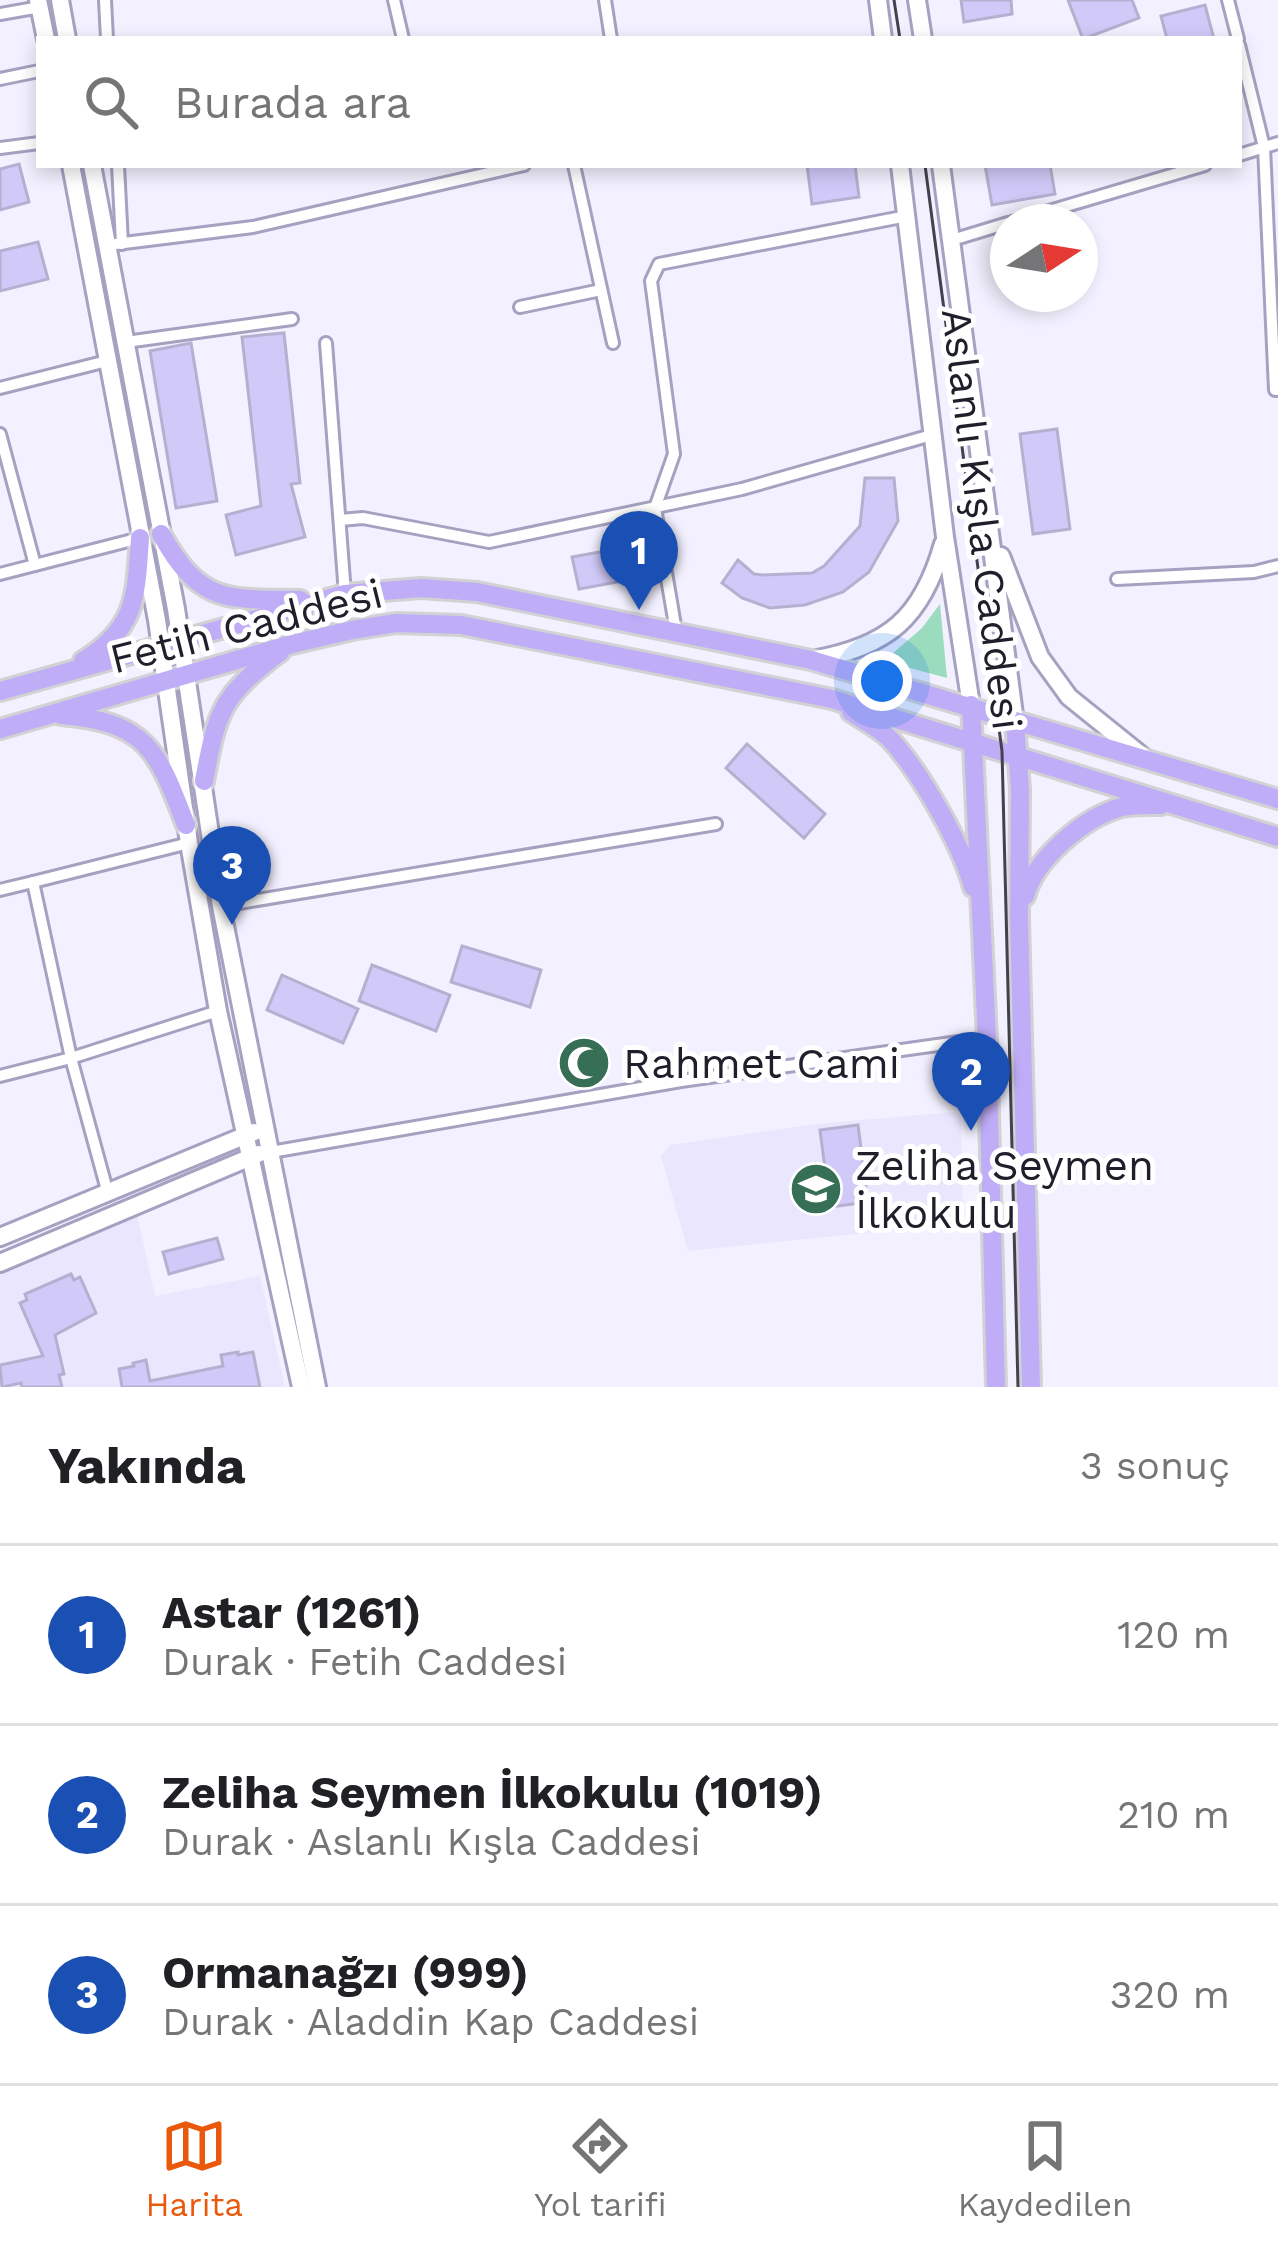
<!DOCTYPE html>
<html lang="tr">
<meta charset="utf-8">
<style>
:root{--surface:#fff;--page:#f6f6f6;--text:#202124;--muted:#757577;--line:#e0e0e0;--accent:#ea580c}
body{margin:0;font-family:"Work Sans",sans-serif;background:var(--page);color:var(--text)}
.compass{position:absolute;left:990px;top:204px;width:108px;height:108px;border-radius:50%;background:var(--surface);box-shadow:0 6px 18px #0003;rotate:78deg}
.you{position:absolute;left:882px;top:681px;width:42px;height:42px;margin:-30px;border:9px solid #fff;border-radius:50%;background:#1a73e8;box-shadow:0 0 0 18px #1a73e833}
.badge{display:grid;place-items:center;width:78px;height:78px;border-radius:50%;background:var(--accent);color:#fff;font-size:39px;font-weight:700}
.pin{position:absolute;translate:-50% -99px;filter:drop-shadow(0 3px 6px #0008)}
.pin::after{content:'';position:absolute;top:63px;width:42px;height:36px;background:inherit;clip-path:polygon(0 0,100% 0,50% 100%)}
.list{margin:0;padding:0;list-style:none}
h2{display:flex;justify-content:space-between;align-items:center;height:156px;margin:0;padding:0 48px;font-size:51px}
h2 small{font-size:39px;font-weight:400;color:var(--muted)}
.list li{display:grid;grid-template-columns:78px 1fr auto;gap:36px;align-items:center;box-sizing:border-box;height:180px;padding:0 48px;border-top:3px solid var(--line)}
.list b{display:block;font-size:45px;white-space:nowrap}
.list p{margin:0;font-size:39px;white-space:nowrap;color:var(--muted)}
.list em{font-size:39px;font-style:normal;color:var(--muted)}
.icon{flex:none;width:66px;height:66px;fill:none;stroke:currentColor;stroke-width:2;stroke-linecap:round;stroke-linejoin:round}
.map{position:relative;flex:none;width:1278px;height:1387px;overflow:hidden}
.search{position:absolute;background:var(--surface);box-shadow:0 6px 18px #0003;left:36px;right:36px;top:36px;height:132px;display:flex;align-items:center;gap:30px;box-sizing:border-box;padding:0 42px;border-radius:0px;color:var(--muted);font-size:45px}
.sheet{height:696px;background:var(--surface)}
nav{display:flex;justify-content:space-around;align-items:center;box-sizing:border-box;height:168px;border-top:3px solid var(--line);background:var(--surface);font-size:33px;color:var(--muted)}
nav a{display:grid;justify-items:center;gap:6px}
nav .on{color:var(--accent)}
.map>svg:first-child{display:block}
.built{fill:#e9e6fe}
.green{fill:#9adcbd}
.building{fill:#d1caf9;stroke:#b5b0d0;stroke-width:3}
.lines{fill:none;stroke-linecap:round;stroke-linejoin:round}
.street-casing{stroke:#a5a1c0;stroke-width:16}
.secondary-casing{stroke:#a5a1c0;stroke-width:22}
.primary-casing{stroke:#d2d2d4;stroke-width:24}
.street{stroke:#fff;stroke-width:10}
.secondary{stroke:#fff;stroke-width:16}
.primary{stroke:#bfadf7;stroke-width:18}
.tram{stroke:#43414d;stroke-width:3}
.labels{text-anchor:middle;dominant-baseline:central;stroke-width:10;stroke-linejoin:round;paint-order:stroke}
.street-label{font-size:42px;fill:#201e2a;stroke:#fff}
.poi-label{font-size:42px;fill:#201e2a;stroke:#fff;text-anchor:start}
</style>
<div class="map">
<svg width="1278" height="1387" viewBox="0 0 1278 1387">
<rect width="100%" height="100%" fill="#f3f1ff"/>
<g class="built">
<path d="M954 1112 961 1118 963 1223 688 1251 661 1156 670 1145 816 1124Z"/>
<path d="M137 1214 155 1296 260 1276 285 1387H0V1275Z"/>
</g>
<path class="green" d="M940 604 947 678 884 661 922 628Z"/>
<g class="building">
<path d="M961 0H1011L1012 14 964 22Z"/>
<path d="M1068 0H1132L1139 18 1083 39Z"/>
<path d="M1205 5 1214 39H1167L1161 16Z"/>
<path d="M19 164 29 202 0 210V169Z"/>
<path d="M807 165H855L859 197 812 204Z"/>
<path d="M985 165H1050L1055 194 992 205Z"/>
<path d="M38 242 48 279 0 291V251Z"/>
<path d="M284 333 300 483 291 484 305 537 236 555 226 515 261 506 242 337Z"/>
<path d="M191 343 217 501 176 508 150 351Z"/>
<path d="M1057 429 1070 529 1033 534 1020 434Z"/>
<path d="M865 478H894L898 521 869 572 843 592 805 605 770 608 742 598 722 583 738 560 754 574 763 575 812 573 824 566 860 526Z"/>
<path d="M611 550 617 582 579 589 572 557Z"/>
<path d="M747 744 825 814 804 838 726 768Z"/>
<path d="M462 946 541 970 530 1007 451 982Z"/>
<path d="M372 965 450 995 436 1031 359 1001Z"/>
<path d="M282 975 358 1009 343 1043 267 1010Z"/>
<path d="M593 1042 606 1067 576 1084 562 1060Z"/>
<path d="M858 1125 868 1202 830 1207 820 1130Z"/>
<path d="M217 1238 223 1259 169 1274 163 1252Z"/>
<path d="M71 1274 74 1280 80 1277 96 1313 55 1335 64 1374 59 1375 62 1387H22L21 1383 2 1387 0 1365 43 1356 20 1303 27 1300 25 1294Z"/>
<path d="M238 1352V1355L253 1352 260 1387H122L119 1369 134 1366 133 1363 146 1360 150 1381 223 1366 221 1355Z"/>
</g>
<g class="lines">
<g class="street-casing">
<g id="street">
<path d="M105 0 107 39"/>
<path d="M394 0 403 39"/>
<path d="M605 0 611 39"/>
<path d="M1228 0 1238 39"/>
<path d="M0 14 40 7"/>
<path d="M1239 45 1264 147 1275 390H1278"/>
<path d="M0 79 39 71"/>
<path d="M0 148 39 143"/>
<path d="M1239 155 1278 143"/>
<path d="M118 165 122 244"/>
<path d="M574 165 613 343"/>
<path d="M1012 222 1205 165"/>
<path d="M952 240 1008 223"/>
<path d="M108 245 253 227 524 165"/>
<path d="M520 307 601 290"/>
<path d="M126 342 292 319"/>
<path d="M326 343 345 594"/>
<path d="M0 388 107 361"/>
<path d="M0 434 35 565"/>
<path d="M340 520 363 518 489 542 742 489 935 434"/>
<path d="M0 574 140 538"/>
<path d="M1117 579 1254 572 1278 566"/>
<path d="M676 631 655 508 674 454 651 281 659 264 907 216"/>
<path d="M33 882 189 843"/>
<path d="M0 890 33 882 71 1058 107 1190"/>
<path d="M221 906 716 824"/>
<path d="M0 1076 71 1058 218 1011"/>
<path d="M271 1152 681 1081 987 1038"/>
</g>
</g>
<g class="secondary-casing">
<g id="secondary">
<path d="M38 0 46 39"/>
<path d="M60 0 67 39"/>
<path d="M878 0 883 39"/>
<path d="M917 0 923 39"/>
<path d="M71 165 157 620 189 843 218 1011 301 1387"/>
<path d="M92 165 176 609 221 906 317 1387"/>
<path d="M900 165 945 537 971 705"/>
<path d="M941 165 1015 722"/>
<path d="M1001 556 1040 657 1069 697 1146 759"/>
<path d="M812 660C888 647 922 618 943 544"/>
<path d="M0 1237 254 1132"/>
<path d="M0 1263 258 1154"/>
</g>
</g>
<g class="primary-casing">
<g id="primary">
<path d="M161 534C200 604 226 599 300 600"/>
<path d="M83 661C137 628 136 596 140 538"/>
<path d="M0 691 345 594 421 588 477 592 811 660 1278 799"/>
<path d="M971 705 987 1038 996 1387"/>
<path d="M851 712C863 720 879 728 890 739 921 773 961 843 973 887"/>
<path d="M61 715C148 722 158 752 186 825"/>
<path d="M1015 722 1020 789 1019 919 1031 1387"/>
<path d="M0 729 292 644 352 630 396 623 461 625 832 699 1278 837"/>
<path d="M204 781C217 711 221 696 280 652"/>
<path d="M1025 896C1035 859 1084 817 1122 807 1134 804 1149 805 1161 805"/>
</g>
</g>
<use href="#street" class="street"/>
<use href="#secondary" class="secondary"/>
<use href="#primary" class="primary"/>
<g class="tram">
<path d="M894 0 900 39"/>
<path d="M925 165 1002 751 1018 1387"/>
</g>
</g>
<defs>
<g id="mosque-disc" transform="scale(2.7)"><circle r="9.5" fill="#376f56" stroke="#fff"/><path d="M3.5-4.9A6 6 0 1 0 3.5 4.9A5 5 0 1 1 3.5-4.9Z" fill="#fff"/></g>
<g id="school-disc" transform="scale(2.7)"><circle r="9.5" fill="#376f56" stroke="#fff"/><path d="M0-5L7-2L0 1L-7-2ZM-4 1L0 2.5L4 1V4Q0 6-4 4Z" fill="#fff"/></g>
</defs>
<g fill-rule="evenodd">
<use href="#mosque-disc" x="584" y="1063"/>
<use href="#school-disc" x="816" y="1189"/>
</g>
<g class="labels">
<g class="street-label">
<text transform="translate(982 519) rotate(83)">Aslanlı Kışla Caddesi</text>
<text transform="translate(246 626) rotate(-14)">Fetih Caddesi</text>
</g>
<g class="poi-label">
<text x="623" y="1063">Rahmet Cami</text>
<text x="855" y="1165">Zeliha Seymen<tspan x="855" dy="48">İlkokulu</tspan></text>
</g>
</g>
</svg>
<svg class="compass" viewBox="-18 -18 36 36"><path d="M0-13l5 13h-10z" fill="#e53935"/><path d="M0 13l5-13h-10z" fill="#757577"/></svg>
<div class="you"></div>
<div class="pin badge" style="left:639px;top:610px;background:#1a4fb4">1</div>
<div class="pin badge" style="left:971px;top:1131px;background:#1a4fb4">2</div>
<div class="pin badge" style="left:232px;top:925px;background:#1a4fb4">3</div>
<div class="search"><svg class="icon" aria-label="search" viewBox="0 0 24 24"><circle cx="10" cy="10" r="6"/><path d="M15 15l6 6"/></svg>Burada ara</div>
</div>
<section class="sheet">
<h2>Yakında<small>3 sonuç</small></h2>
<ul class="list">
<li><span class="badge" style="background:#1a4fb4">1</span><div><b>Astar (1261)</b><p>Durak · Fetih Caddesi</p></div><em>120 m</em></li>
<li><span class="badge" style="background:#1a4fb4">2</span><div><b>Zeliha Seymen İlkokulu (1019)</b><p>Durak · Aslanlı Kışla Caddesi</p></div><em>210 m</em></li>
<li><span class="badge" style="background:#1a4fb4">3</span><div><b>Ormanağzı (999)</b><p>Durak · Aladdin Kap Caddesi</p></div><em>320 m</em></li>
</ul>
</section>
<nav>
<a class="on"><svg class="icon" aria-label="map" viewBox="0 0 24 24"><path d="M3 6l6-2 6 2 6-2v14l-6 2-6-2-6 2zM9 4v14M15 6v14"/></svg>Harita</a>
<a><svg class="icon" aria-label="directions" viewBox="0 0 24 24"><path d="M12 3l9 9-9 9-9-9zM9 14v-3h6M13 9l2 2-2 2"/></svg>Yol tarifi</a>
<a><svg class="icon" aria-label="saved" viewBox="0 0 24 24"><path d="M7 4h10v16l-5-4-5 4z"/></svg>Kaydedilen</a>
</nav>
